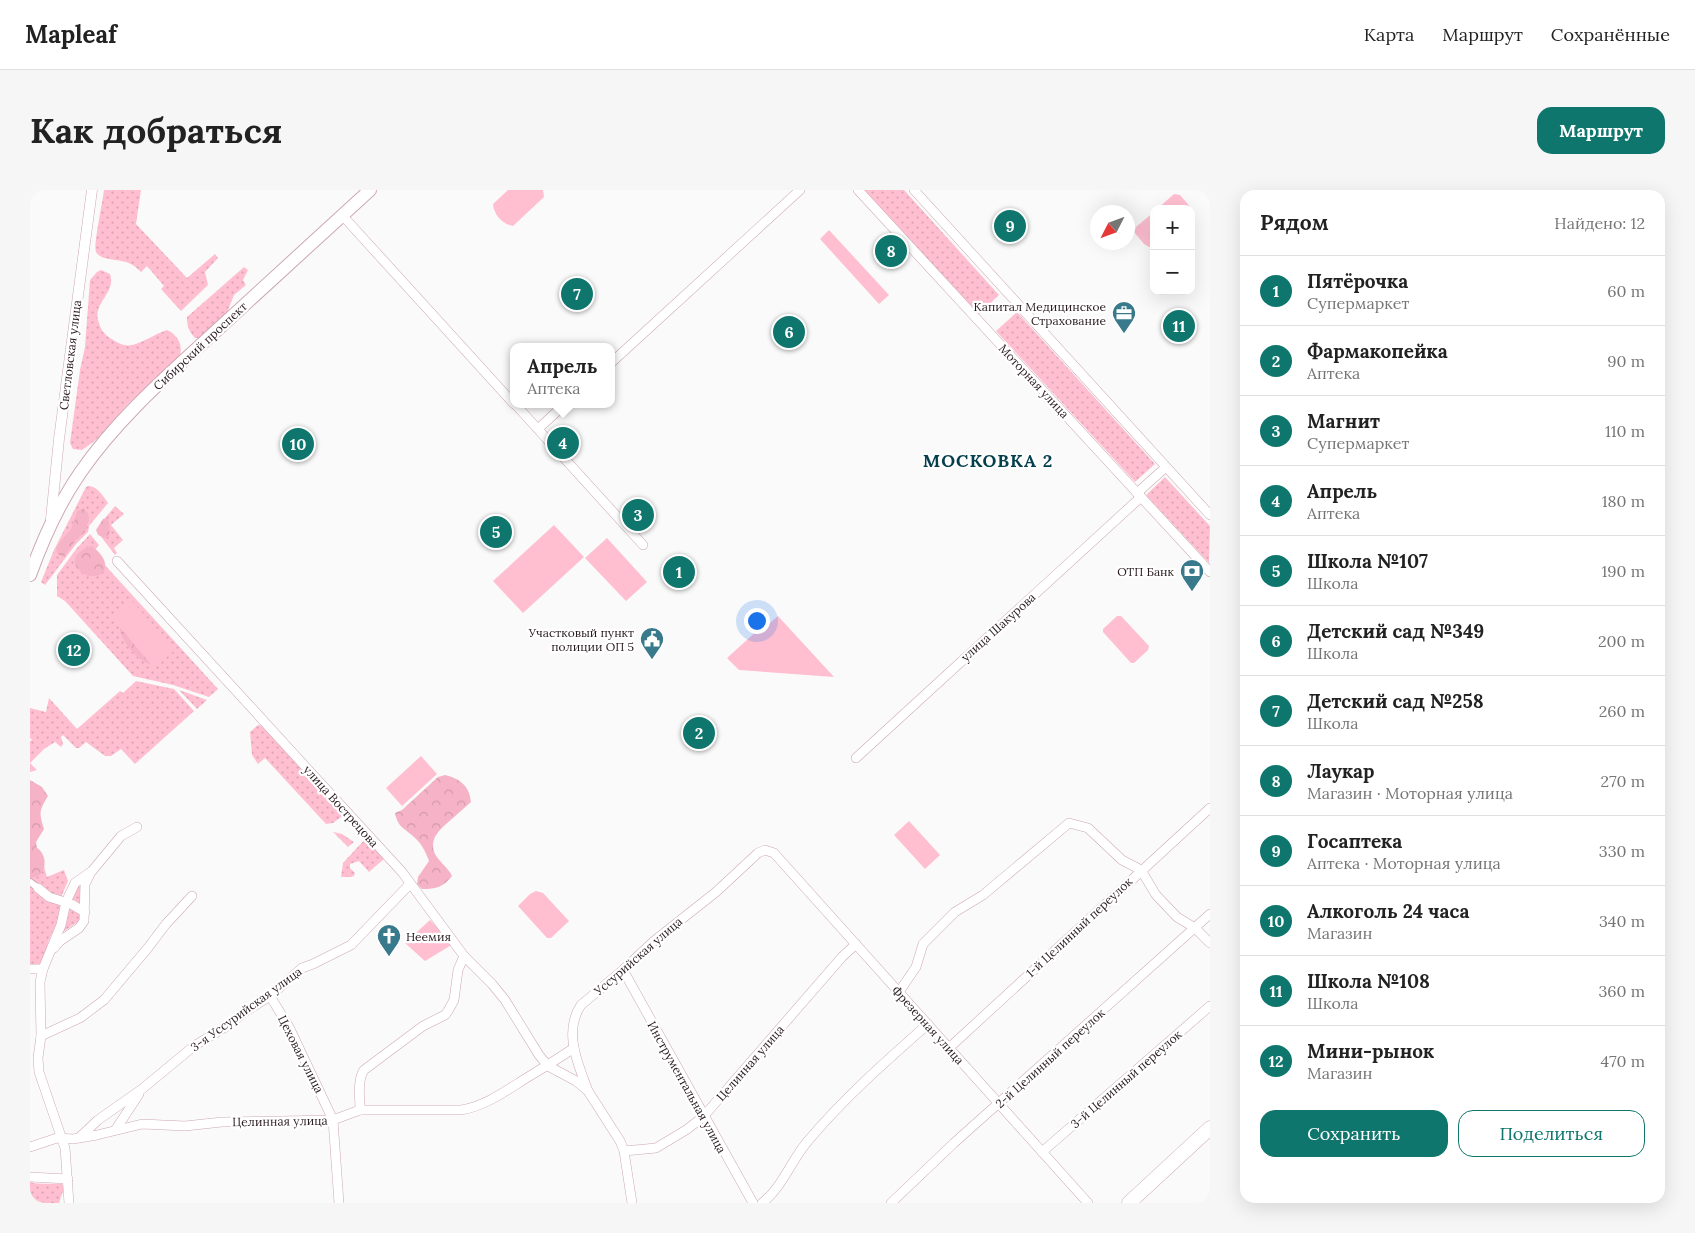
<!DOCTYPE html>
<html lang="ru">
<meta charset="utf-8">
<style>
:root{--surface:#fff;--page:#f6f6f6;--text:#222;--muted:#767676;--line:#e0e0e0;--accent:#0f766e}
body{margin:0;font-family:Lora,serif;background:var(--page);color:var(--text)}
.controls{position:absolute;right:15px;top:15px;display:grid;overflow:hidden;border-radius:10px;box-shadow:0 5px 20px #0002}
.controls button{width:45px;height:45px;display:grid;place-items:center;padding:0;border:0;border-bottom:1px solid var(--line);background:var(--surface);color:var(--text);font:25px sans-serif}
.compass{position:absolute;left:1060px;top:15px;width:45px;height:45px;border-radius:50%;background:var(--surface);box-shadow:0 5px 20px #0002;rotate:228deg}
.you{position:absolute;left:726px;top:430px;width:18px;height:18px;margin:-12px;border:4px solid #fff;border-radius:50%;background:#1a73e8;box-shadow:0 0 0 8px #1a73e833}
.badge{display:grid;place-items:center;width:32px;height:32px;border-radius:50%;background:var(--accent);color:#fff;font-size:16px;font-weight:700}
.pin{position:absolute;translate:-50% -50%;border:2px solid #fff;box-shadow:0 1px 5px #0006}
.popup{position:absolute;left:480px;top:153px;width:105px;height:65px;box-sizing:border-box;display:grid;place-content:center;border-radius:10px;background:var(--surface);filter:drop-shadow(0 1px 4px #0005);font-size:16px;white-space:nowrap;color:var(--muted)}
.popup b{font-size:19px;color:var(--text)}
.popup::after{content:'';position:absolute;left:50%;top:100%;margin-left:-10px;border:10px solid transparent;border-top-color:var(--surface)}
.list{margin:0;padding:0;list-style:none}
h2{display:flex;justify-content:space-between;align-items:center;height:65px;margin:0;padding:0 20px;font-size:21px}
h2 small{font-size:16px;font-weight:400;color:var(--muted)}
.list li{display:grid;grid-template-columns:32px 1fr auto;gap:15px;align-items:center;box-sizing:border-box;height:70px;padding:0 20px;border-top:1px solid var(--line)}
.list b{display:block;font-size:19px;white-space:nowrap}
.list p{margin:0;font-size:16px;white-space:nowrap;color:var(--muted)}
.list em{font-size:16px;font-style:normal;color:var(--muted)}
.actions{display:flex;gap:10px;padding:15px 20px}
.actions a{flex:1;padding:11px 0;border:1px solid var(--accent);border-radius:15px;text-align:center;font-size:18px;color:var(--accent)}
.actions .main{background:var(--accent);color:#fff}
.map{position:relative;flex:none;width:1180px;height:1013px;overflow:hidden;border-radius:15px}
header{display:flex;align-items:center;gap:30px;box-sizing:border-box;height:70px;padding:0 25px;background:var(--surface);border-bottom:1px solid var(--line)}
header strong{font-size:24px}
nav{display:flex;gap:28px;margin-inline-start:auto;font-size:18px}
.intro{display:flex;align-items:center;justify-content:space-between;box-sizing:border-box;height:120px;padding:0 30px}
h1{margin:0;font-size:35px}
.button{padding:12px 22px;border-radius:15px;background:var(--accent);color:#fff;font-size:18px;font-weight:700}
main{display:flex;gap:30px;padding:0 30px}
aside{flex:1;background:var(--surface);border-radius:15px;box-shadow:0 5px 20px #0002}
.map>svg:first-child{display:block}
.grass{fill:url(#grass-dots)}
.forest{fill:url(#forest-crowns)}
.park{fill:#ffbfd1}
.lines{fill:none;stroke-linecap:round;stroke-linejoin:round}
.pedestrian-casing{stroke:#cca8b2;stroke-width:8}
.minor-casing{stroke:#cca8b2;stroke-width:10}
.tertiary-casing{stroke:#cca8b2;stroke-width:11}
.secondary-casing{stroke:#cca8b2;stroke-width:14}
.primary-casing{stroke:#cca8b2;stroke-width:15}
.pedestrian{stroke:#fff;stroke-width:6}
.minor{stroke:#fff;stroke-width:9}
.tertiary{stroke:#fff;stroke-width:10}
.secondary{stroke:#fff;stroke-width:12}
.primary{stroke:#fff;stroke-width:14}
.labels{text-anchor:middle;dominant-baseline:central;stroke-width:4.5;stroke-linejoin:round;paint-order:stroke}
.poi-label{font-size:12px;fill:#291b1f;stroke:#fff;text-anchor:end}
.street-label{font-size:12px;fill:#291b1f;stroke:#fff}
.district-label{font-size:18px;font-weight:bold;letter-spacing:1px;fill:#033f4d;stroke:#fff}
</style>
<header>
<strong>Mapleaf</strong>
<nav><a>Карта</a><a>Маршрут</a><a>Сохранённые</a></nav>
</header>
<div class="intro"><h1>Как добраться</h1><a class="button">Маршрут</a></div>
<main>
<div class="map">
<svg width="1180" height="1013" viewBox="0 0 1180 1013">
<defs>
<pattern id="grass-dots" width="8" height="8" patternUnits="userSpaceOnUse" patternTransform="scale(1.25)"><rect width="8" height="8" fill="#ffbfd1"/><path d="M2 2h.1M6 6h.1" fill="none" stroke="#dba4b3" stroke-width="1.8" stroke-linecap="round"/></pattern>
<pattern id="forest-crowns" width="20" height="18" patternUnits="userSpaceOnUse" patternTransform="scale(1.25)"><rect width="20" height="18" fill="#f6b3c7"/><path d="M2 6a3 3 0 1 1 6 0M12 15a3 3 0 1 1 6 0" fill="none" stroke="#d399aa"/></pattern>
</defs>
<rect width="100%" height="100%" fill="#fafafa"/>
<g class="grass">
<path d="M74 0H111L106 34 157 88 185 64 188 68 175 82 178 95 151 121 131 99 134 96 117 76 111 82C99 70 95 72 79 69 74 68 69 67 66 62 63 57 73 10 74 0Z"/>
<path d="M832 0H874L969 105 947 126Z"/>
<path d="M214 77 218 80 213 90 216 95 204 105 196 125 170 148H165C159 141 157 137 157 127Z"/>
<path d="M71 80 80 84C87 103 61 113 69 133 71 140 74 144 80 148 86 152 94 157 102 155 114 152 125 144 137 140 148 145 153 155 150 166L97 215 66 250 52 260 43 259 40 253 50 180 55 157 60 90 67 82Z"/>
<path d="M987 122 1125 274 1105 292 966 141Z"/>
<path d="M1135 287 1180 336 1179 373 1116 305Z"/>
<path d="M59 296C68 297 73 306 78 313L59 336 58 342 46 354 15 395 11 392 24 360 56 297Z"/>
<path d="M85 316 94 324 81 335 93 350 84 358 87 363 85 365 69 344 71 333Z"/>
<path d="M60 344 69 355 63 362 188 499 179 507 143 495 103 486 35 411 27 406V385L47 358Z"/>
<path d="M106 491 144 499 164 521 105 574 91 559 81 566H75L56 552 49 558H46L33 545 31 547 33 554 31 557 25 552 14 559 0 573 7 580 0 582V551L2 550 0 548V518L16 522 19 508 47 539 90 501 93 503Z"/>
<path d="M149 500 177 510 167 519Z"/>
<path d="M228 535 234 536 314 625 303 633 296 634 235 568 228 574 222 565 220 542Z"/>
<path d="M303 642 312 644 324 652 318 657Z"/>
<path d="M337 647 355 668 339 682 329 671 320 674V678L325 683 324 686 321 687H311L313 673Z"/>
<path d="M0 662 13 673 17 687 34 680 38 691 32 705 30 725 19 750 11 776 0 775Z"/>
<path d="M53 691 49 731 33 742C41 726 37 703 53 691Z"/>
<path d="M0 992C11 995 21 993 32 994L34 998 29 1013H0Z"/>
</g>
<g class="forest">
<path d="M53 318 58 323 59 330 55 342 46 350 34 367C16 362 35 347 40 340 44 334 45 327 47 321Z"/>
<path d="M77 328C80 332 80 340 79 345L75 348 68 345 66 340 73 329Z"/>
<path d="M62 356C68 361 77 369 75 378 72 390 55 387 49 380 38 369 51 358 62 356Z"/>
<path d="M90 434 123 472 119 474C106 469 88 449 90 434Z"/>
<path d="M415 585C430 589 439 595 441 612 435 617 429 623 423 628 412 638 398 647 405 664 409 672 418 677 422 686 413 697 407 699 392 699L387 694 388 687 399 671C396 663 393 656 387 650 377 639 368 639 365 623L372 620 408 587Z"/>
<path d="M0 590 12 597 18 606C9 621 9 622 14 639L6 652 7 658C16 663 18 680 8 686 6 687 3 687 0 688Z"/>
</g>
<g class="park">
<path d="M478 0H513L514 7 483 36C472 34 464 25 463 14Z"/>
<path d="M1144 4 1150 5 1163 20 1161 26V19H1127Z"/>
<path d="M1124 22V57L1121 58 1114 54 1104 42 1106 37Z"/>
<path d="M799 40 859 105 849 114 790 49Z"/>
<path d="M524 335 554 367 493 423 463 391Z"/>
<path d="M577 348 617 392 596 411 555 368Z"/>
<path d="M102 411 145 460 124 478 82 428Z"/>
<path d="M748 426 804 487 709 480 697 468 729 439 731 441Z"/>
<path d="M1087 426H1091L1119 456 1118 460 1104 473H1101L1073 442V439Z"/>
<path d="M391 566 407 584 372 616 356 598Z"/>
<path d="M879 631 910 665 895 679 864 645Z"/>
<path d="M506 701 513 703 539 731 521 748H517L488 716 500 704Z"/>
<path d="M400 730 423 754 395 771 375 753Z"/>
</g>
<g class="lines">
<g class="pedestrian-casing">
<path id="pedestrian" d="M0 692 8 698"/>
</g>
<g class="minor-casing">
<g id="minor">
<path d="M828 0 1180 382"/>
<path d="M884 0 1180 325"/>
<path d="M312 25 484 214"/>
<path d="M582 172 770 0"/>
<path d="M485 214 613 355"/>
<path d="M508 239 535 214"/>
<path d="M1107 303 1136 277"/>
<path d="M87 371 372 682 434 766 462 794 475 810 509 865 518 876 546 891 558 901 590 951 594 961 602 1013"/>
<path d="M826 568 1111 307"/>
<path d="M8 698 19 707 41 714 55 722"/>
<path d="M24 758 30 751 49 738 54 731 55 694 60 684"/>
<path d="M0 779H13"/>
<path d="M593 780 723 1013"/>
<path d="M869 802 886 777 893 754 925 722 953 705 1039 633 1058 638 1092 670 1111 680 1126 705 1147 727 1165 738 1180 753"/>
<path d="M240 806 259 837 303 930 309 1013"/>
<path d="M11 846 50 828 74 810 117 759 136 734 162 706"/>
<path d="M919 858 1180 618"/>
<path d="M558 901C548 874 533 842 551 815L593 780 624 751 686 702 728 663 735 660 744 663 1058 1013"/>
<path d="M330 920C330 907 327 891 334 880L393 836 415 825 418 821 424 810 428 780 434 766"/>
<path d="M86 939 109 904"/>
<path d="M51 946 68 930 112 899 164 856 197 836 213 823 240 806 272 778 283 774 321 755 380 694"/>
<path d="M0 957 27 948 43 949 67 945 112 934 155 936 192 932 303 930 330 920H431C456 916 477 900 498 887 513 878 529 868 544 858"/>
<path d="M594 961 626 958 656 940 673 927 812 767 826 754"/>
<path d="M1012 962 1180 816"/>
<path d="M0 987 38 989"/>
<path d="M39 1013 35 958 9 882 8 868 11 846 10 792 13 779 31 735 36 712 45 693 62 681 91 646 107 637"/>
<path d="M732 1013C752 998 761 971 777 952 813 909 856 871 898 834"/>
<path d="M861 1013 924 953 1180 724"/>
</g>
</g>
<g class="tertiary-casing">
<path id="tertiary" d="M21 329 29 249 62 0"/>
</g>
<g class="secondary-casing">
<path id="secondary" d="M0 385C13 349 28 315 50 283 87 229 138 185 186 141 237 94 288 47 340 0"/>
</g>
<g class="primary-casing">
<path id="primary" d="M1099 1013 1180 938"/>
</g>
<use href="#pedestrian" class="pedestrian"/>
<use href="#minor" class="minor"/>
<use href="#tertiary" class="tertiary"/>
<use href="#secondary" class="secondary"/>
<use href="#primary" class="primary"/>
</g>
<defs>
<g id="office-pin" transform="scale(1.25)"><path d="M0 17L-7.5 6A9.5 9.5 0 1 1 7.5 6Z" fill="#38798c" stroke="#fff"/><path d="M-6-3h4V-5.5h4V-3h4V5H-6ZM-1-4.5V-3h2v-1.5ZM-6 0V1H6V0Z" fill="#fff"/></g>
<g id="bank-pin" transform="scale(1.25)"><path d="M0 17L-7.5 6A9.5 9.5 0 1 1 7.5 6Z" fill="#38798c" stroke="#fff"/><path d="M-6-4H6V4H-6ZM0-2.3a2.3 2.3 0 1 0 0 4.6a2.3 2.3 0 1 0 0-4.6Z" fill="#fff"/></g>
<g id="civic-pin" transform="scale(1.25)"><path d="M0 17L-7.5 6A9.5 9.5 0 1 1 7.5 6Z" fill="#38798c" stroke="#fff"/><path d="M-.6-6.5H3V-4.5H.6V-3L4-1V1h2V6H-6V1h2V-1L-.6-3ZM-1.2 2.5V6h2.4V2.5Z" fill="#fff"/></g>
<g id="church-pin" transform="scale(1.25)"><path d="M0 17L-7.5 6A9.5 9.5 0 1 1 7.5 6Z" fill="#38798c" stroke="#fff"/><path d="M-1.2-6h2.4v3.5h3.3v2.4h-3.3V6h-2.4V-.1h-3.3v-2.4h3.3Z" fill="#fff"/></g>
</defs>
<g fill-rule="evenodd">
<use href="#office-pin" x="1094" y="123"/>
<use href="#bank-pin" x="1162" y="381"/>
<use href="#civic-pin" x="622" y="449"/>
<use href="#church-pin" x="359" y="746"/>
</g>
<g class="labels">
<g class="poi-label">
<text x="1076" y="116">Капитал Медицинское<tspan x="1076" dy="14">Страхование</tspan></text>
<text x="1144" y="381">ОТП Банк</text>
<text x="604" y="442">Участковый пункт<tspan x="604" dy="14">полиции ОП 5</tspan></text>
<text x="376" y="746" text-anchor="start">Неемия</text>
</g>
<g class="street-label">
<text transform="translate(170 156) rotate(-43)">Сибирский проспект</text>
<text transform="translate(40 165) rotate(-83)">Светловская улица</text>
<text transform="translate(1004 191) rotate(47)">Моторная улица</text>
<text transform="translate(968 437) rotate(-42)">улица Шакурова</text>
<text transform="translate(311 616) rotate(48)">улица Вострецова</text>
<text transform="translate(1049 737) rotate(-43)">1-й Целинный переулок</text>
<text transform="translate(608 766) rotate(-41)">Уссурийская улица</text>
<text transform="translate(216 819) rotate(-36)">3-я Уссурийская улица</text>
<text transform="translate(898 835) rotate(48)">Фрезерная улица</text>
<text transform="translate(271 864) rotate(63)">Цеховая улица</text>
<text transform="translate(1020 868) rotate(-42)">2-й Целинный переулок</text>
<text transform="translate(720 873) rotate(-49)">Целинная улица</text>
<text transform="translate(1096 889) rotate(-41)">3-й Целинный переулок</text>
<text transform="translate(657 897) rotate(61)">Инструментальная улица</text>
<text transform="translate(250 931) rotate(-1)">Целинная улица</text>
</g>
<g class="district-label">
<text x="958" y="270">МОСКОВКА 2</text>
</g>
</g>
</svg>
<div class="controls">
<button>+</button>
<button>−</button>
</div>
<svg class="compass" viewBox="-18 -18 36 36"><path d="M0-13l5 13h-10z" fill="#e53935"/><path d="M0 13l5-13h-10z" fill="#767676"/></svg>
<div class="you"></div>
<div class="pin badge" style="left:649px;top:382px">1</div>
<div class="pin badge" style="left:669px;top:543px">2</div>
<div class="pin badge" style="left:608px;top:325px">3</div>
<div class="pin badge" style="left:533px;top:253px">4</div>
<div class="popup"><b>Апрель</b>Аптека</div>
<div class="pin badge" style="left:466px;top:342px">5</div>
<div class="pin badge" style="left:759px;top:142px">6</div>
<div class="pin badge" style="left:547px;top:104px">7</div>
<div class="pin badge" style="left:861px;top:61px">8</div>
<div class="pin badge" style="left:980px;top:36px">9</div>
<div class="pin badge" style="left:268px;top:254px">10</div>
<div class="pin badge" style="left:1149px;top:136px">11</div>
<div class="pin badge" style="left:44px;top:460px">12</div>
</div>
<aside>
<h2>Рядом<small>Найдено: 12</small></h2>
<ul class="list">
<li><span class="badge">1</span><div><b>Пятёрочка</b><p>Супермаркет</p></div><em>60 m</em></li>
<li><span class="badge">2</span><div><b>Фармакопейка</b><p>Аптека</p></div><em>90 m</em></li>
<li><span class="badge">3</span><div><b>Магнит</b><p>Супермаркет</p></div><em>110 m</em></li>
<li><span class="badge">4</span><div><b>Апрель</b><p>Аптека</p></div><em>180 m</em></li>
<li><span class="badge">5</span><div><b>Школа №107</b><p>Школа</p></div><em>190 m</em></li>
<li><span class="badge">6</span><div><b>Детский сад №349</b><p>Школа</p></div><em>200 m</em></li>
<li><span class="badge">7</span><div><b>Детский сад №258</b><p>Школа</p></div><em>260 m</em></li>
<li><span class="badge">8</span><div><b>Лаукар</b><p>Магазин · Моторная улица</p></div><em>270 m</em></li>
<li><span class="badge">9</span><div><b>Госаптека</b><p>Аптека · Моторная улица</p></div><em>330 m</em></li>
<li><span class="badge">10</span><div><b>Алкоголь 24 часа</b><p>Магазин</p></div><em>340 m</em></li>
<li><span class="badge">11</span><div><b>Школа №108</b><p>Школа</p></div><em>360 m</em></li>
<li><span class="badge">12</span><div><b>Мини-рынок</b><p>Магазин</p></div><em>470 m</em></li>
</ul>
<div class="actions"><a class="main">Сохранить</a><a>Поделиться</a></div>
</aside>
</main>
